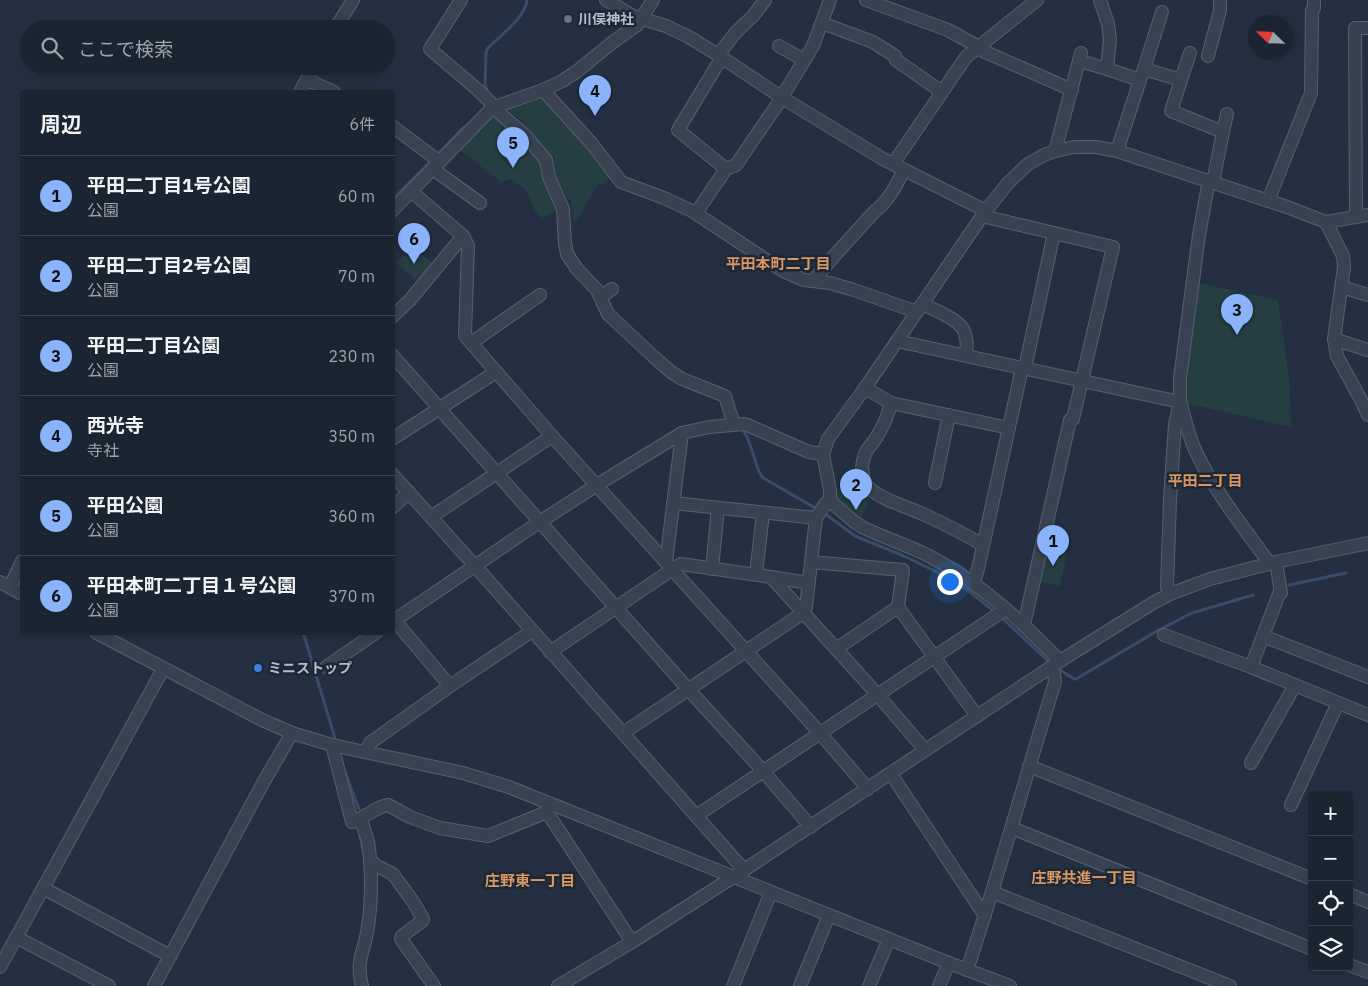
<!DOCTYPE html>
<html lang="ja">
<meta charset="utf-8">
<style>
:root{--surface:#1b2431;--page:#242c39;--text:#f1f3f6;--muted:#a0a4ab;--line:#39414d;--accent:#8ab3fc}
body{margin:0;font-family:"IBM Plex Sans","Noto Sans JP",sans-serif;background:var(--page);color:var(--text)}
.controls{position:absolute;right:15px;bottom:15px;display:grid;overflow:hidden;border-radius:5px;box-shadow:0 2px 8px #0003}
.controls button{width:45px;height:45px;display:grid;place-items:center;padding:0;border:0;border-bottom:1px solid var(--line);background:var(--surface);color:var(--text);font:25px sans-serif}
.compass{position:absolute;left:1248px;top:15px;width:45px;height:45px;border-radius:50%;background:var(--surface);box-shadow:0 2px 8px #0003;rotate:293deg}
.you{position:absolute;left:949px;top:581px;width:18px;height:18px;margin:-12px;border:4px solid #fff;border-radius:50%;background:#1a73e8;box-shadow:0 0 0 8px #1a73e833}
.badge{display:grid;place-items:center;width:32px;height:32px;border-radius:50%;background:var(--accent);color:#111;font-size:16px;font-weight:700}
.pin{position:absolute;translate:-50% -41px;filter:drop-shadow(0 1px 2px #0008)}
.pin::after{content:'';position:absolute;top:26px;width:18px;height:15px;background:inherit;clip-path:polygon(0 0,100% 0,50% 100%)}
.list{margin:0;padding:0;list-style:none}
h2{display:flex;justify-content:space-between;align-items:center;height:65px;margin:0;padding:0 20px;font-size:21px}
h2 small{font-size:16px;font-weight:400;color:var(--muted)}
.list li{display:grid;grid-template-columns:32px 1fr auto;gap:15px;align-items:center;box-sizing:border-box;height:80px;padding:0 20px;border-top:1px solid var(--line)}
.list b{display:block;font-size:19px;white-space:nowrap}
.list p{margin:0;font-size:16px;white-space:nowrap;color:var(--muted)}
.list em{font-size:16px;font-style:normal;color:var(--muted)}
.icon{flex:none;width:28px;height:28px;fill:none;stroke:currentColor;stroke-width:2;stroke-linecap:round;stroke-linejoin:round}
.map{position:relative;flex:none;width:1368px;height:986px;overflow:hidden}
.search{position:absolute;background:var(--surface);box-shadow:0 2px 8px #0003;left:20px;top:20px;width:375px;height:55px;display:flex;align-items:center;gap:12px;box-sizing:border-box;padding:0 18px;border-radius:28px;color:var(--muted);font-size:19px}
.panel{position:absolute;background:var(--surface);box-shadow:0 2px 8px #0003;left:20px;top:90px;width:375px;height:545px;border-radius:5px}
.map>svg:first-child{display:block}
.green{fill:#263e42}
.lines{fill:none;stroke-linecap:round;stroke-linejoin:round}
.stream{stroke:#384b69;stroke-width:3}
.minor-casing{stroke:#56606e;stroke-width:14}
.minor{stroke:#394251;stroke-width:12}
.worship-dot{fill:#6b7280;stroke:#1d2736;stroke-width:2}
.shop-dot{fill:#3f7fe0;stroke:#1d2736;stroke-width:2}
.labels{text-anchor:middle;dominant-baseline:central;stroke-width:5;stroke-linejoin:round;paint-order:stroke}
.poi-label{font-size:14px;font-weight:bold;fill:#b5bdcb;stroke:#1d2736;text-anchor:start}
.neighbourhood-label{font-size:15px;font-weight:bold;fill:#d99862;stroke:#1d2736}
</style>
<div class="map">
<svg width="1368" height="986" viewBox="0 0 1368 986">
<rect width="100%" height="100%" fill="#243041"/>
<g class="green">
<path d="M541 96 553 107 611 176 603 184H599L575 222 573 219 571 201 566 196 556 175 554 159 523 122 507 109Z"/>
<path d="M490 115H496L543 161 561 208 542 218 534 210 526 190 511 179 501 182 457 148Z"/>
<path d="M412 246 432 263 417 281 397 264Z"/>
<path d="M1198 283 1278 300 1289 377 1291 427 1186 403 1184 387Z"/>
<path d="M835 489 865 492 871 496 861 520 837 501Z"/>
<path d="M1047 547 1067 552 1060 586 1039 581Z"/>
</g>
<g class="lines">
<g class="stream">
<path d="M488 93 485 85 486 52 488 48C501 35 525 18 527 0"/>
<path d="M437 155 464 127"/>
<path d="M392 200 433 159"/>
<path d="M742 428 748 439 759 472 763 478 819 510"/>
<path d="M824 513 855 536 904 556 945 576 969 591 995 612"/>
<path d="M1289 585 1346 573"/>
<path d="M1000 616 1050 663"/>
<path d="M303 632 336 742"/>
<path d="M1057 668 1074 679H1076L1157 631 1192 613 1253 595"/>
<path d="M345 772 359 809"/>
<path d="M360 836 364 855"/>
</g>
<g class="minor-casing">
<g id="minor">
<path d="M461 0 430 49 478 90 496 108 498 112 525 135 546 160 549 177 563 209 565 243 567 254 577 269 597 290 608 314 655 358 671 372 682 379 725 396 734 425"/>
<path d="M606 0 633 16 666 26 689 37 718 55 781 97 883 159 986 211"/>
<path d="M653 0 637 25 613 42 576 72 562 81 543 90 492 108 411 191 463 236 468 246 465 336 552 436 820 733 868 789"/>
<path d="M866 0 948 30 979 47 983 51 1072 90"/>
<path d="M1100 0 1108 24 1110 39 1107 69 1140 80 1117 151"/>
<path d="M822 23 873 42 895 56 896 60 942 92"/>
<path d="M335 29 353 0"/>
<path d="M779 46 804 60"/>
<path d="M718 55 736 32 753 16 765 0"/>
<path d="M1208 56 1220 10V0"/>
<path d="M722 57 678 130 726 169"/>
<path d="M1080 61 1107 69"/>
<path d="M1144 69 1181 80 1171 111 1223 132 1213 182"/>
<path d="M1142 75 1162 12"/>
<path d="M308 80 334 92"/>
<path d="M1181 80 1190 53"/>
<path d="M543 90 592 144 621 182 664 198 692 211 783 271 804 280 830 283 854 290 917 312"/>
<path d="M300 92 314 66"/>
<path d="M392 126 440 162"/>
<path d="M1223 132 1227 114"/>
<path d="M1055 151 1081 53"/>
<path d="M893 164 966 57 1037 0"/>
<path d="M433 169 480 203"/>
<path d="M1268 201 1311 93 1312 10 1314 8V0"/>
<path d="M392 211 411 191"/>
<path d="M696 213 726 169 736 165 777 105 813 46 830 0"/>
<path d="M982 216 1054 233"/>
<path d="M1356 217 1355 28H1368"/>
<path d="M1326 222 1343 256 1344 267 1334 339 1337 356 1361 400 1368 415"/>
<path d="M813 281 835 255 875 211C889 201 896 185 904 170"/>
<path d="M1342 287 1368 295"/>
<path d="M601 297 612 289"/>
<path d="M922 304C933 309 960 320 964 331 967 338 967 348 966 355"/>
<path d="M392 317 410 300 463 236"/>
<path d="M1334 339 1368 350"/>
<path d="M897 341 1180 402"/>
<path d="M471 343 540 295"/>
<path d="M392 355 688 689 763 771 811 827"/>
<path d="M865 388 891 403 1009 428"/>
<path d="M891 403C888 415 883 427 876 438 871 446 864 451 863 461 861 469 863 483 870 489 884 501 908 507 925 515 945 524 964 534 983 545"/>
<path d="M1181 404C1185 420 1189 437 1196 452 1215 492 1244 528 1270 564"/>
<path d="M392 439 496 372"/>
<path d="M392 474 476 567 744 870"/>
<path d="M935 483 949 415"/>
<path d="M673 503 816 518"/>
<path d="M392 508 409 492"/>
<path d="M431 517 552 436"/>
<path d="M666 562 682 433"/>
<path d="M811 562 903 570 898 607 977 716"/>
<path d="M712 569 718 508"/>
<path d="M756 574 763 513"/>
<path d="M771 577 809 583"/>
<path d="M0 582 22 594"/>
<path d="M974 582 978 569 1022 368"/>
<path d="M10 587 22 561"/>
<path d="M1170 594 1167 587 1170 500 1175 424 1180 402V378L1199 235 1209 180"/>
<path d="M395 621 450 686"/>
<path d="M392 622 541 521 597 485 682 433 709 427 745 424 809 452 823 454"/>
<path d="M1024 625 1070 420 1073 419 1113 247 1054 233 1025 368"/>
<path d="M95 632 262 720 292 733 332 745 463 773 509 787 949 963 1010 986"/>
<path d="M1164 635 1251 667 1368 715"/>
<path d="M1263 636 1368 677"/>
<path d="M836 649 898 607"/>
<path d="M550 652 673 569 681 564 771 577 877 694 925 750"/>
<path d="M1060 661C1020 620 981 583 929 556 908 545 884 538 862 527L853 521 830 501V490L823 454 828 439 865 388 982 216 1007 184 1028 164 1044 155 1055 151 1074 147H1096L1117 151 1287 207 1326 222 1368 215"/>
<path d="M326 667 377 632"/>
<path d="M1251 667 1279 594 1281 593 1276 562"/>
<path d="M623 733 803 613 806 607 816 518 826 503 830 501"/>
<path d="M332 745 352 822C366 818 374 807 388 805L410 817 440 828 488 836 547 812"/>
<path d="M366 752 370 743 450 686 532 631"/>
<path d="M1251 763 1295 685"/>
<path d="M1029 766 1312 879"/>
<path d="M891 774 985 916"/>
<path d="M549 805 547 812 632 942"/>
<path d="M1291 805 1338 703"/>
<path d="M696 816 1006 609"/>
<path d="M361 820C363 827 366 834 368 842 372 865 372 903 368 926 365 951 355 959 362 986"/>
<path d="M1012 828 1312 949"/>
<path d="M370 860 377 866 393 874 414 903 423 919 422 921 402 936 401 939 434 986"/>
<path d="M43 888 170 956"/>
<path d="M992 892 1230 986"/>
<path d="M1349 894 1368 902"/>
<path d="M16 937 109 986"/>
<path d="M1349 965 1368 972"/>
<path d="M0 967 163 669"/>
<path d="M967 970C999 875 1025 778 1055 682L1054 673 1050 669"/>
<path d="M154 986 263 783 292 733"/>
<path d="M558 986 632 942 744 870 1060 661 1153 603 1170 594 1210 579 1276 562 1368 543"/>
<path d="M733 986 771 892"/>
<path d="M800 986 829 915"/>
<path d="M869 986 889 939"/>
<path d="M939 986 949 963"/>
</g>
</g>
<use href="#minor" class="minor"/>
</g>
<circle class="worship-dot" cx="568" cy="19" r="5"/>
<circle class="shop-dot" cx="258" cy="668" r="5"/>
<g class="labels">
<g class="poi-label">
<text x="578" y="19">川俣神社</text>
<text x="268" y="668">ミニストップ</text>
</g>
<g class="neighbourhood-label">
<text x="778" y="263">平田本町二丁目</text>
<text x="1205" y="480">平田二丁目</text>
<text x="1084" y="877">庄野共進一丁目</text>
<text x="530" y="880">庄野東一丁目</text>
</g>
</g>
</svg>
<div class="controls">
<button>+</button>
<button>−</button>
<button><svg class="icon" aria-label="locate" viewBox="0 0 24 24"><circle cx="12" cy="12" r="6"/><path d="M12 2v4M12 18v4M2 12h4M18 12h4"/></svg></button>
<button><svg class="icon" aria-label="layers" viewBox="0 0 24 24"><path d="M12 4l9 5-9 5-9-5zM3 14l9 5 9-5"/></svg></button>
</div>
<svg class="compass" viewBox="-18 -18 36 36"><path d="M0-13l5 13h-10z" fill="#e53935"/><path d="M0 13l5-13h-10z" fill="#a0a4ab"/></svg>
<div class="you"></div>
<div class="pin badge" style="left:1053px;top:566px">1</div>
<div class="pin badge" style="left:856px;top:510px">2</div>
<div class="pin badge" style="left:1237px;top:335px">3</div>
<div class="pin badge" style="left:595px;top:116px">4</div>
<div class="pin badge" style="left:513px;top:168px">5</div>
<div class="pin badge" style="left:414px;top:264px">6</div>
<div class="search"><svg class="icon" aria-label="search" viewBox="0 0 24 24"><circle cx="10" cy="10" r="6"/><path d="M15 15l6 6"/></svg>ここで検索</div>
<section class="panel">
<h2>周辺<small>6件</small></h2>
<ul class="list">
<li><span class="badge">1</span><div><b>平田二丁目1号公園</b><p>公園</p></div><em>60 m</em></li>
<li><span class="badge">2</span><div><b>平田二丁目2号公園</b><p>公園</p></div><em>70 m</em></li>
<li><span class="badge">3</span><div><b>平田二丁目公園</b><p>公園</p></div><em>230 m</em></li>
<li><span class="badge">4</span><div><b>西光寺</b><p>寺社</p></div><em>350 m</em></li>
<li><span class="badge">5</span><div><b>平田公園</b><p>公園</p></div><em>360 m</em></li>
<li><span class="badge">6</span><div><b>平田本町二丁目１号公園</b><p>公園</p></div><em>370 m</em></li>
</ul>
</section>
</div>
